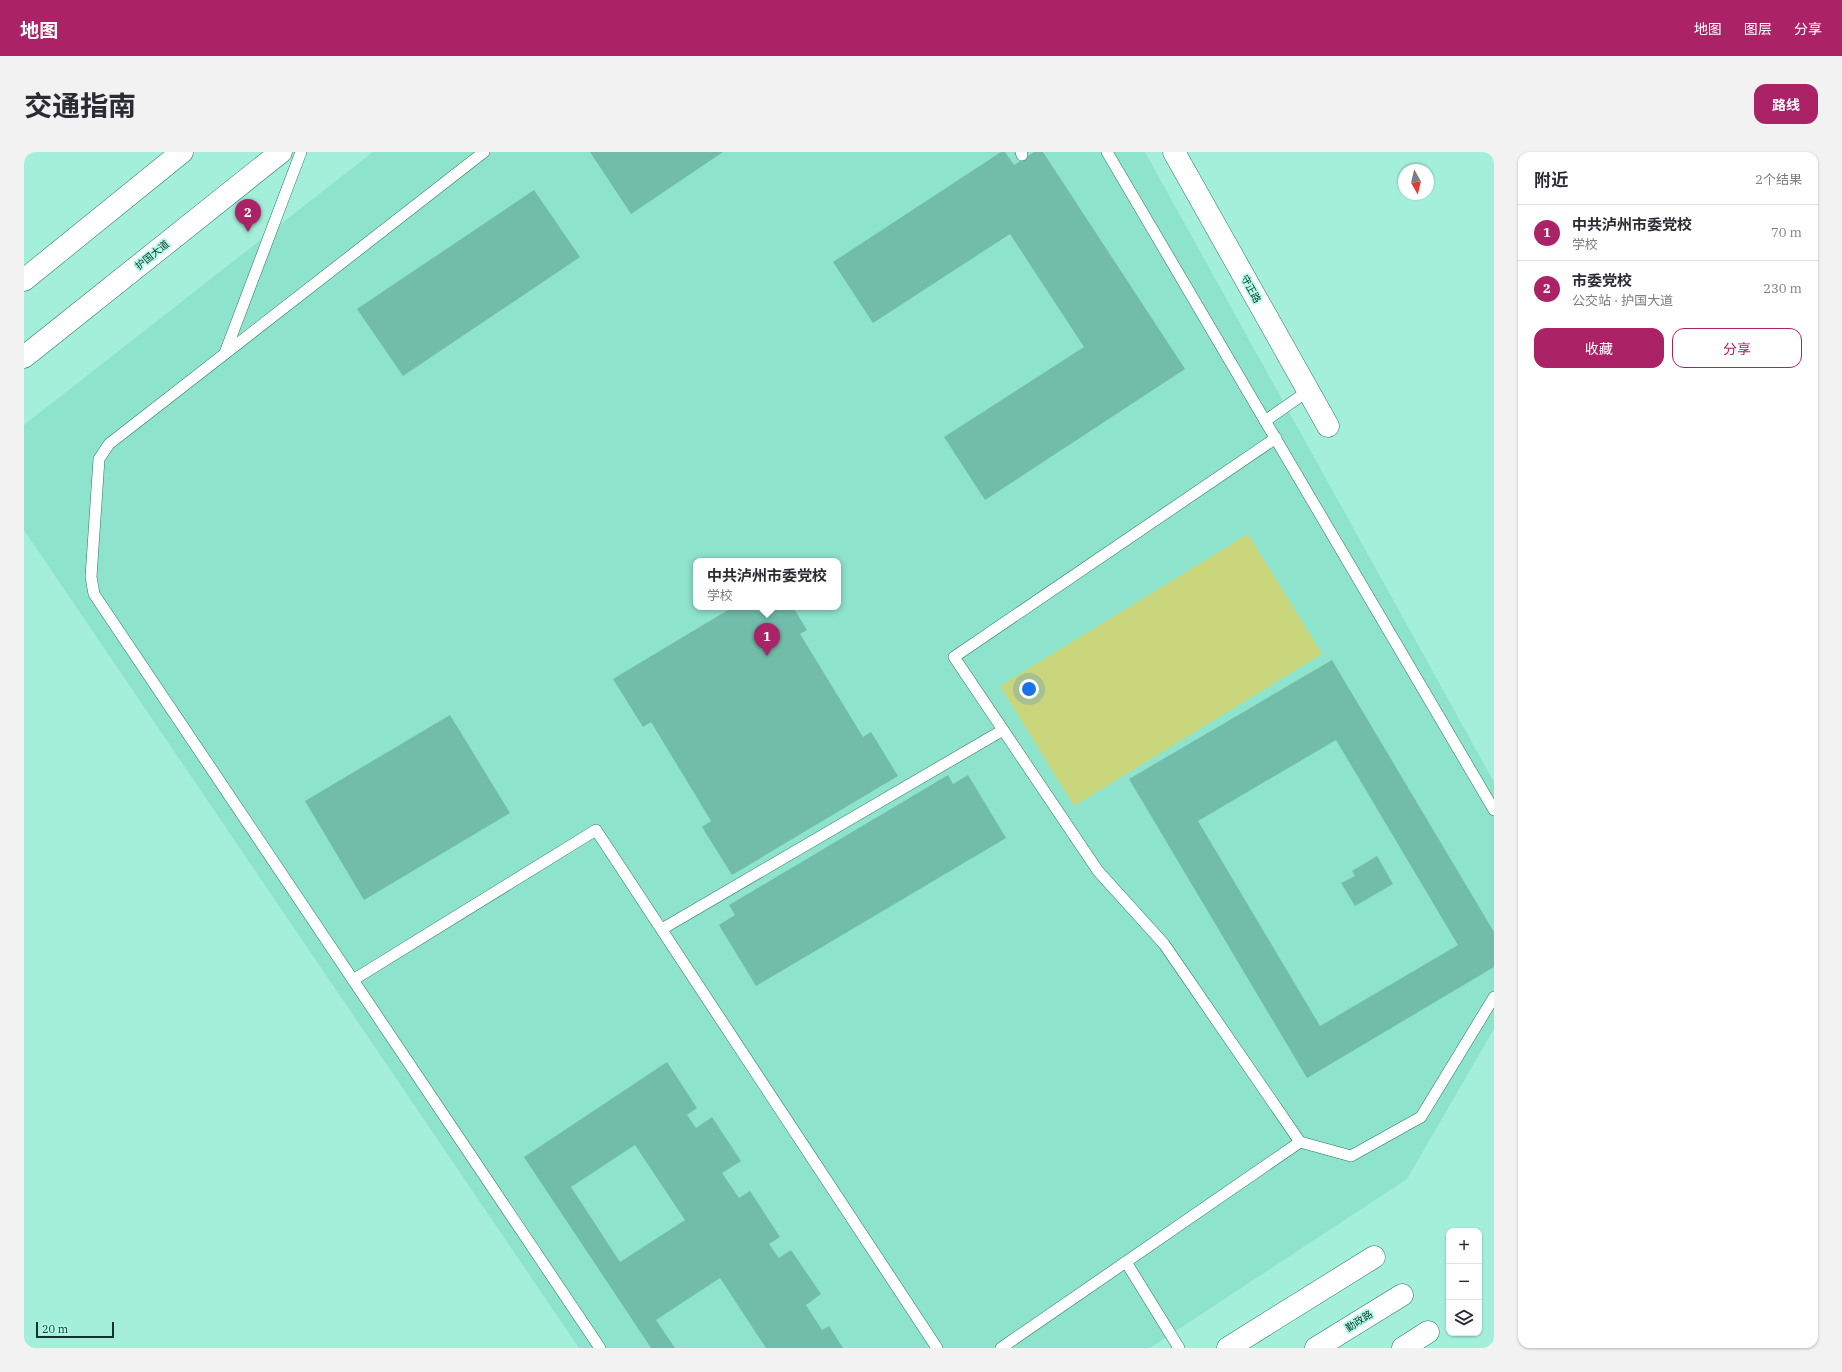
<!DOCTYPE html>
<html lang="zh">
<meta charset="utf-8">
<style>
:root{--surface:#fff;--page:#f2f2f3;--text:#2b2b33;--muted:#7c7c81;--line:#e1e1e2;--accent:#ab2267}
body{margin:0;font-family:"IBM Plex Serif","Noto Sans SC",serif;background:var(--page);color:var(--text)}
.controls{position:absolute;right:12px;bottom:12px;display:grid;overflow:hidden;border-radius:8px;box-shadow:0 1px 3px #0004}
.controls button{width:36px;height:36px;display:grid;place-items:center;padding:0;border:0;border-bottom:1px solid var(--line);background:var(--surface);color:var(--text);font:20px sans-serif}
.compass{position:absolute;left:1374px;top:12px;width:36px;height:36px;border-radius:50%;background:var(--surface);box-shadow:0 1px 3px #0004;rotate:172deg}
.scale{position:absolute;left:12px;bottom:10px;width:78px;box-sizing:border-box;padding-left:4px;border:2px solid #14332c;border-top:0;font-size:11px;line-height:14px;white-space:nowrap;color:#14332c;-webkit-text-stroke:3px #b0fce8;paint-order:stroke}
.you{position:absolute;left:1005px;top:537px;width:14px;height:14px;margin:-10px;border:3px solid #fff;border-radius:50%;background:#1a73e8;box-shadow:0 0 0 6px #1a73e833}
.badge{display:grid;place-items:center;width:26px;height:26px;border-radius:50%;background:var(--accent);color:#fff;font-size:13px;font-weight:700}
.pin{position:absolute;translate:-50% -33px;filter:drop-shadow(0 1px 2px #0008)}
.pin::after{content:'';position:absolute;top:21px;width:14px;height:12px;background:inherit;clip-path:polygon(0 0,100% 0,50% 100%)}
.popup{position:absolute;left:669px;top:406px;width:148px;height:52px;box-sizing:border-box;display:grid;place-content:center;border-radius:8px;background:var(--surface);filter:drop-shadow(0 1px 3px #0005);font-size:13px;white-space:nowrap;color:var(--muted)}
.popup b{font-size:15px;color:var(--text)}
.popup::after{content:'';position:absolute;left:50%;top:100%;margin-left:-8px;border:8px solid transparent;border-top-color:var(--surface)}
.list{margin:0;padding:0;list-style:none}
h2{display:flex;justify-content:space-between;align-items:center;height:52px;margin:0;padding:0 16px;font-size:17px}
h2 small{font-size:13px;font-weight:400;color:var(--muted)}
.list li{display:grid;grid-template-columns:26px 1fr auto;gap:12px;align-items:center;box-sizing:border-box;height:56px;padding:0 16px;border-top:1px solid var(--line)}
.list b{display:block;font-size:15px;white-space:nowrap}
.list p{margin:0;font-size:13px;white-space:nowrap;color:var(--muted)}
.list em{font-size:13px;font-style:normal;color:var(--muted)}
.actions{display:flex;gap:8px;padding:12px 16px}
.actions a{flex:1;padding:9px 0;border:1px solid var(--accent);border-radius:12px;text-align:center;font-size:14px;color:var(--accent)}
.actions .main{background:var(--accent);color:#fff}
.icon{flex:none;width:22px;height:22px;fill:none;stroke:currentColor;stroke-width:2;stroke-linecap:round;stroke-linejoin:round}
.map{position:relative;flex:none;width:1470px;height:1196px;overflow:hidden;border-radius:12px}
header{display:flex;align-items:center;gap:24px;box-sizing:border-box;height:56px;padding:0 20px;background:var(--accent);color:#fff}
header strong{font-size:19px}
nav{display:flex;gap:22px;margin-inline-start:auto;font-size:14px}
.intro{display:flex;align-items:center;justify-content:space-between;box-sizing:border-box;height:96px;padding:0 24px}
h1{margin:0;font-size:28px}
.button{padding:10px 18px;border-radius:12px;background:var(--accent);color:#fff;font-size:14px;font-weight:700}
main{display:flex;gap:24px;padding:0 24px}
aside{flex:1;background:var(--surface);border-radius:12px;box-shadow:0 1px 3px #0004}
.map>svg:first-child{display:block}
.built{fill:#8ee3cc;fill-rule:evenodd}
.green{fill:#c8d57b}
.building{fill:#72bdaa;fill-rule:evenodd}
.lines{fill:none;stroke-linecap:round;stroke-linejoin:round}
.service-casing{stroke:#287665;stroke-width:12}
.minor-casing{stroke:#287665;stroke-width:23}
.tertiary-casing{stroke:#287665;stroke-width:23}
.primary-casing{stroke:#287665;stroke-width:23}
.service{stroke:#fff;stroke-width:11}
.minor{stroke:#fff;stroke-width:22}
.tertiary{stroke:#fff;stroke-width:22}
.primary{stroke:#fff;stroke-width:22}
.labels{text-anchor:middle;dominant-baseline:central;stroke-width:3.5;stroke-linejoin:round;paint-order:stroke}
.street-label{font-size:10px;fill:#14332c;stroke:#b0fce8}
</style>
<header>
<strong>地图</strong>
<nav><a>地图</a><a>图层</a><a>分享</a></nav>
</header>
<div class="intro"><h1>交通指南</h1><a class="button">路线</a></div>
<main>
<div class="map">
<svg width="1470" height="1196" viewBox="0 0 1470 1196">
<rect width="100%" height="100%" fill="#a3efda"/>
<path class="built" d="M349 0H1121L1470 630V877L1383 1027 1126 1196H555L0 378V273ZM672 409H814V455H672Z"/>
<path class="green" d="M1224 382 1298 502 1050 654 976 534Z"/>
<g class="building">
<path d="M566 0H699L607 62Z"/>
<path d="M977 0H981L990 13 1010 0H1019L1161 217 961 348 920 285 1060 195 986 82 849 171 809 110Z"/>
<path d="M510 38 556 105 379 224 333 157Z"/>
<path d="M709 455H769L783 478 776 482 839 585 847 580 874 624 708 723 678 675 687 669 627 570 619 575 589 527Z"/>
<path d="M1308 508 1470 780V815L1283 926 1105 627ZM1312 588 1434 793 1296 874 1174 669Z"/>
<path d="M426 563 486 661 340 748 281 649Z"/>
<path d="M924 623 929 632 944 623 982 686 732 834 695 773 711 763 705 753Z"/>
<path d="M1353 704 1369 732 1331 754 1317 731 1331 724 1328 719Z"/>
<path d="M643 910 673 956 663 963 672 976 688 965 717 1009 698 1021 715 1046 726 1039 756 1085 745 1092 755 1106 767 1098 797 1142 782 1153 798 1178 805 1174 819 1196H742L696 1126 632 1168 651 1196H627L500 1005ZM611 993 661 1068 596 1110 547 1035Z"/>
</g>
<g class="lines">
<g class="service-casing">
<g id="service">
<path d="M460 0 85 292 75 307 67 425 70 442 576 1196"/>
<path d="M997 0 998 3"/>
<path d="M1083 0 1470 658"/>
<path d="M201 201 277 0"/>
<path d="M1241 269 1284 239"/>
<path d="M1252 286 930 505 1074 719 1140 792 1276 990 1327 1004 1397 965 1470 845"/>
<path d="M638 777 979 578"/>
<path d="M329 828 572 678 913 1196"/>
<path d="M1102 1110 1155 1196"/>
<path d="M977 1196 1276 990"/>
</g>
</g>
<g class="minor-casing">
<path id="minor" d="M1204 1196 1350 1105"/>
</g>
<g class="tertiary-casing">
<g id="tertiary">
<path d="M1150 0 1304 274"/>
<path d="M1292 1196 1378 1143"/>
<path d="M1379 1196 1404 1180"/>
</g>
</g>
<g class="primary-casing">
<g id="primary">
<path d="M0 128 158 0"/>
<path d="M0 205 257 0"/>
</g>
</g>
<use href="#service" class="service"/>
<use href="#minor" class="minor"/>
<use href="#tertiary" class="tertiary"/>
<use href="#primary" class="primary"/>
</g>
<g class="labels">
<g class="street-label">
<text transform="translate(128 103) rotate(-39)">护国大道</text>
<text transform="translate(1227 137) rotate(61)">守正路</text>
<text transform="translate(1335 1169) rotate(-32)">勤政路</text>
</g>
</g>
</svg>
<div class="controls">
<button>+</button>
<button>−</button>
<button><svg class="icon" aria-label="layers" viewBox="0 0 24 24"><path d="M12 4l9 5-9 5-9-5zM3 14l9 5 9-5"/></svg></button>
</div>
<svg class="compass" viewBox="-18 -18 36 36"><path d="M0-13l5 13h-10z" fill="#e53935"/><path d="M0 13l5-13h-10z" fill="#7c7c81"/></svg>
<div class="scale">20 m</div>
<div class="you"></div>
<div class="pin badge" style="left:743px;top:504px">1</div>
<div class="popup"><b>中共泸州市委党校</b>学校</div>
<div class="pin badge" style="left:224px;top:80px">2</div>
</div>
<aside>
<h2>附近<small>2个结果</small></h2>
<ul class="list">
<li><span class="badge">1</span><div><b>中共泸州市委党校</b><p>学校</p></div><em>70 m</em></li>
<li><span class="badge">2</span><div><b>市委党校</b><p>公交站 · 护国大道</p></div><em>230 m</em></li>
</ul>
<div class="actions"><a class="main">收藏</a><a>分享</a></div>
</aside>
</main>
